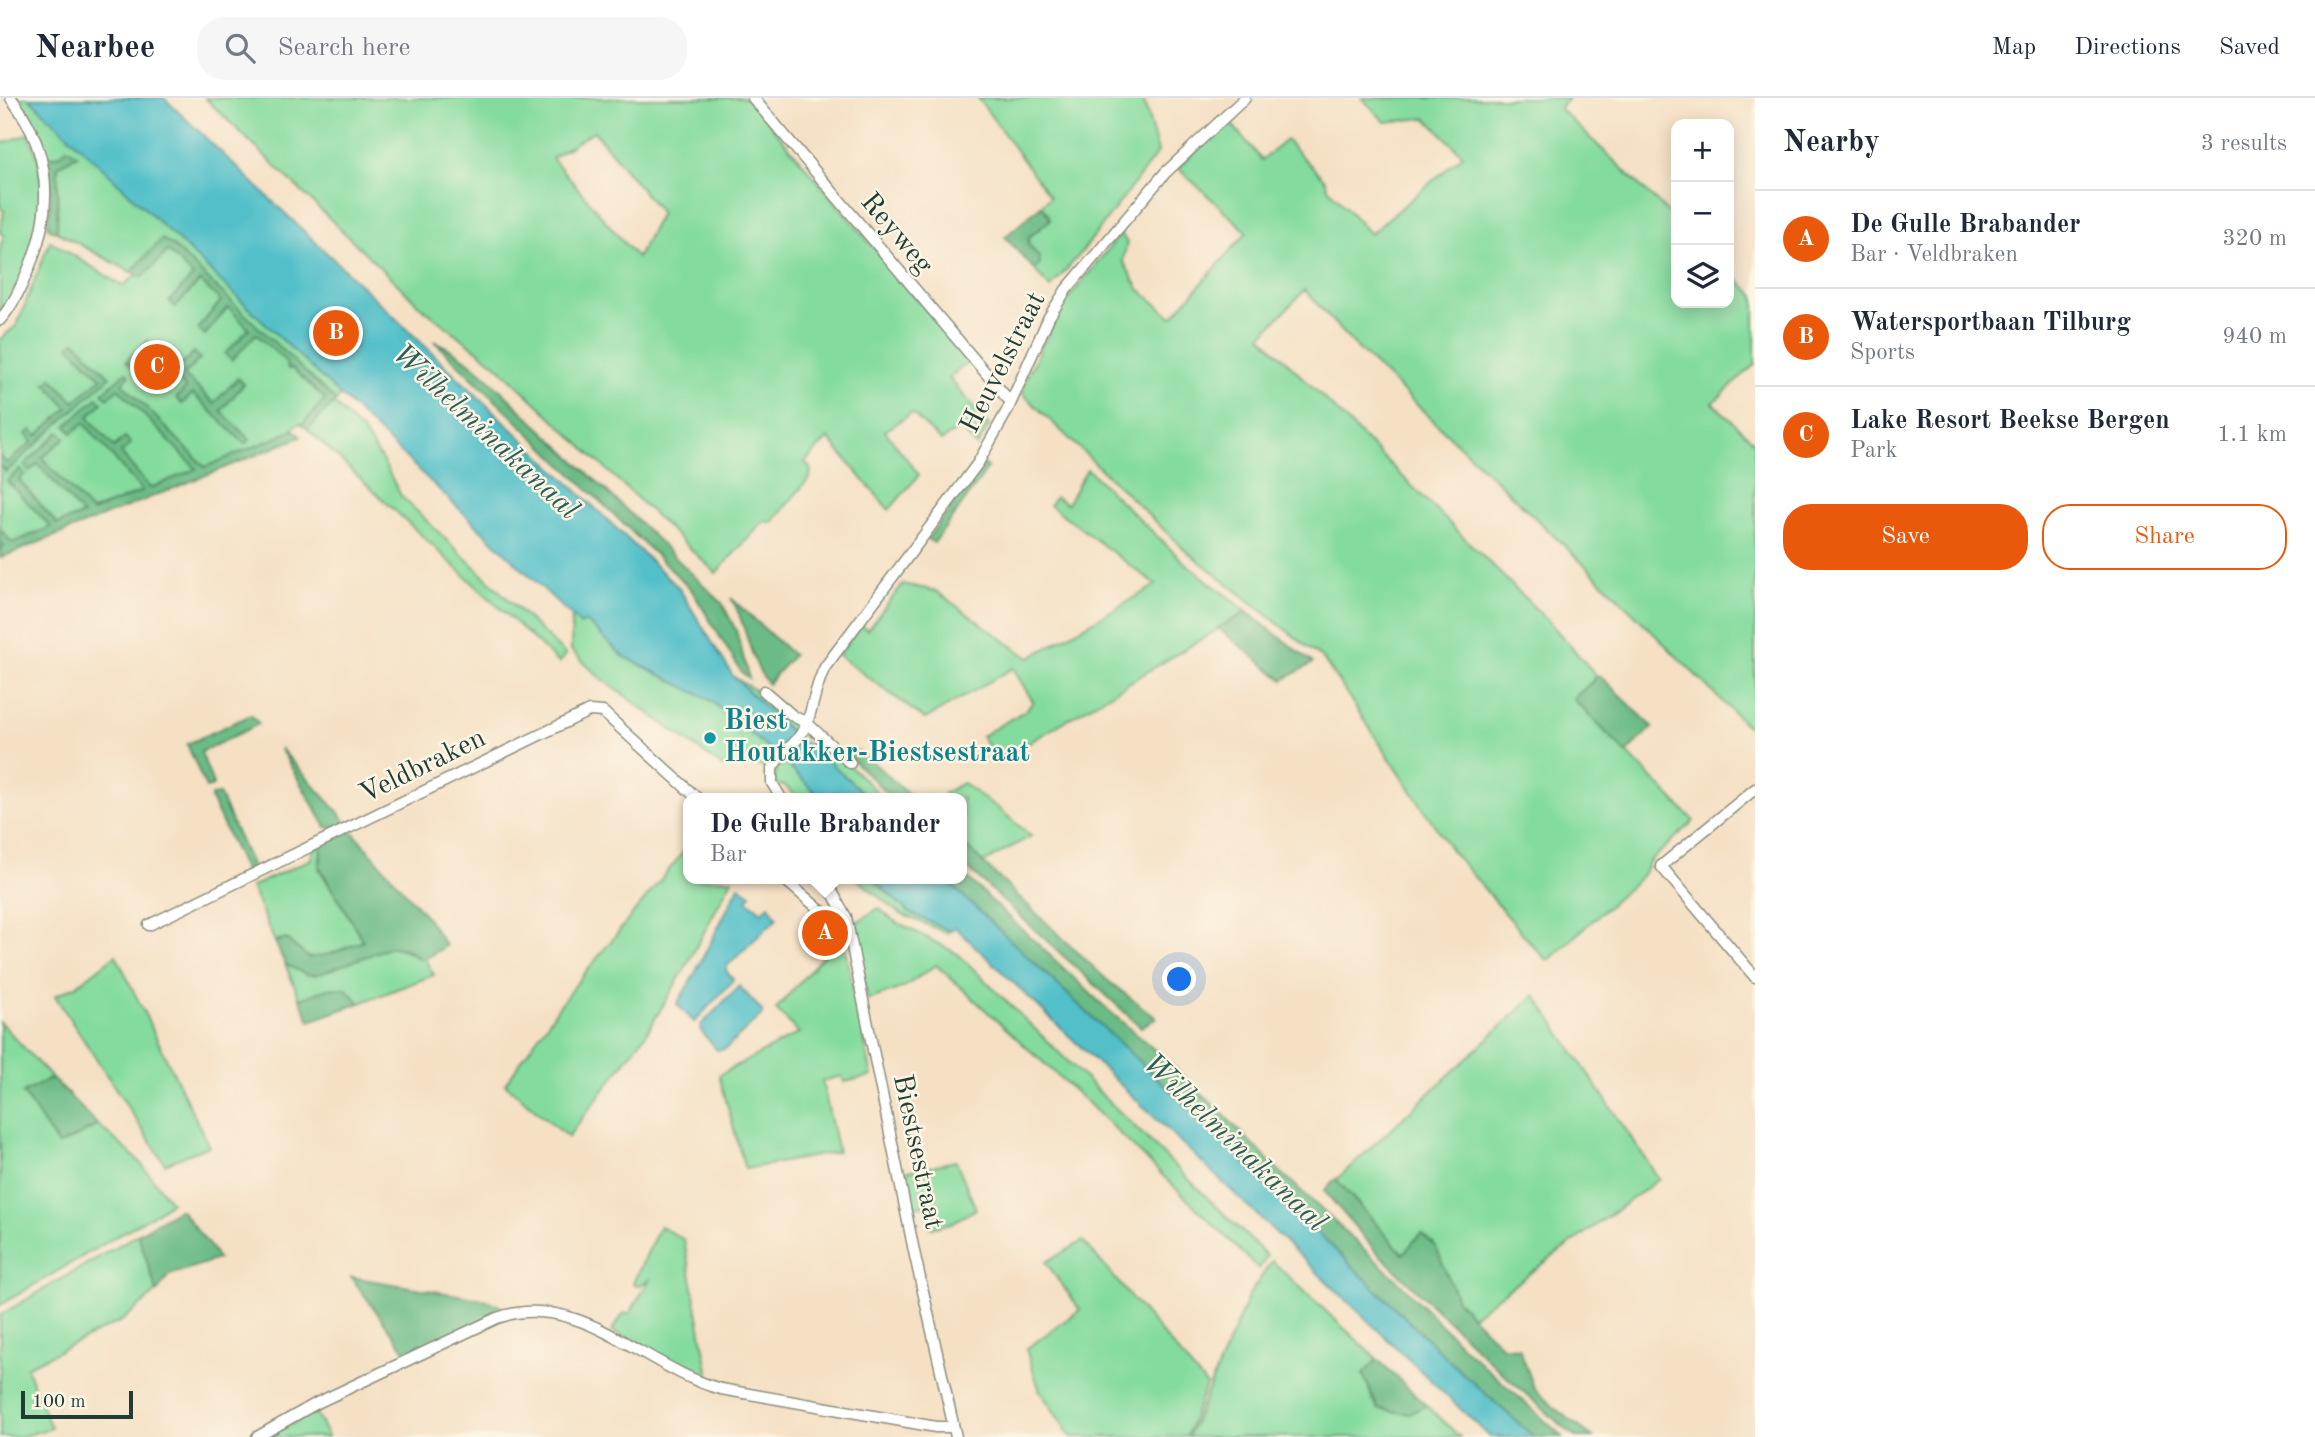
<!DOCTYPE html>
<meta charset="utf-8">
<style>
:root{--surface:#fff;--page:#f6f6f7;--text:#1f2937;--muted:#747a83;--line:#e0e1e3;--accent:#ea580c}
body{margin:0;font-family:"Old Standard TT",serif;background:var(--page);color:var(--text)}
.controls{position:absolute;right:21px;top:21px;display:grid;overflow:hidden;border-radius:14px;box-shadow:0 4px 18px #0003}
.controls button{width:63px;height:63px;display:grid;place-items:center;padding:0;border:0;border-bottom:2px solid var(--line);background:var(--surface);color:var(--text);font:35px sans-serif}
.scale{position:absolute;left:21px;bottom:18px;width:112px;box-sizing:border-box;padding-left:7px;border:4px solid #1f3d34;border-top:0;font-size:19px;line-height:24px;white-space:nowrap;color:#1f3d34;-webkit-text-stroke:5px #fcf5e5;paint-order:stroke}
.you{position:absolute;left:1180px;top:882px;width:24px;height:24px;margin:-18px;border:5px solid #fff;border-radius:50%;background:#1a73e8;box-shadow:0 0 0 10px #1a73e833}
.badge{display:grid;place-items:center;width:46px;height:46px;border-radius:50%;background:var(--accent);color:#fff;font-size:23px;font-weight:700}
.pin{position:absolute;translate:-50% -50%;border:4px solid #fff;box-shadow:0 2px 7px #0006}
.popup{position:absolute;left:683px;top:695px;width:284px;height:91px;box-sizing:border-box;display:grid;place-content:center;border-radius:14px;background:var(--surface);filter:drop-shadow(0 2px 5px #0005);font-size:23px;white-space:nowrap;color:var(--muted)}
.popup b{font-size:26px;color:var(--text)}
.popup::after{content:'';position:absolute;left:50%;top:100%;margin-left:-14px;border:14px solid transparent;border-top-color:var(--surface)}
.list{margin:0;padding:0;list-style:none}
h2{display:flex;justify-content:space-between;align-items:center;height:91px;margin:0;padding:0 28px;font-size:30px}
h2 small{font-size:23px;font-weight:400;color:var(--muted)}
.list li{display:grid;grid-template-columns:46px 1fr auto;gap:21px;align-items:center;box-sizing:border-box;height:98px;padding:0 28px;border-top:2px solid var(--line)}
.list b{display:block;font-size:26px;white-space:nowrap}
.list p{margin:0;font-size:23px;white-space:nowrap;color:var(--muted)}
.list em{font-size:23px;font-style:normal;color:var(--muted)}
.actions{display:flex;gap:14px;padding:21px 28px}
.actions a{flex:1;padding:16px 0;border:2px solid var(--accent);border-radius:28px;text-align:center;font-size:24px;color:var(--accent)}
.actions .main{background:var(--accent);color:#fff}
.icon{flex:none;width:38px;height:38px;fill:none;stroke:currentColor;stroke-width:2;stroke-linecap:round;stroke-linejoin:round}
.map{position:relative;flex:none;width:1755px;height:1339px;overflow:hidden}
header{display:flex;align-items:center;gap:42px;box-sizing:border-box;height:98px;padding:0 35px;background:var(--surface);border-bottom:2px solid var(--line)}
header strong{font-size:33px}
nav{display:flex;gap:38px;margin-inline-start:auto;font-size:24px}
.search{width:490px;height:63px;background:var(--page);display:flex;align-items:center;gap:18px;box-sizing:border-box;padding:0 24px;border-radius:28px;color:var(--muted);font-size:26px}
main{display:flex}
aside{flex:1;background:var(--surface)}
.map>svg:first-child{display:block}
.green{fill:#84db9e;stroke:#528c69;stroke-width:2;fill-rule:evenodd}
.forest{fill:#6bbb85;stroke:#457c5c;stroke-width:2}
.water{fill:#53c0c9;stroke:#397e7e;stroke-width:2}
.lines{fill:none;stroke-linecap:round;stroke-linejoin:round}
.minor-casing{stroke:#8a8e7c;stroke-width:13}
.minor{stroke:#fff;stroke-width:10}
.culture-dot{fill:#0f9aa8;stroke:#fcf5e5;stroke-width:2.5}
.labels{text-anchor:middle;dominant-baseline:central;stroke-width:5;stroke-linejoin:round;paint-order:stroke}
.street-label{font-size:28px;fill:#1f3d34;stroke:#fcf5e5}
.culture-label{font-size:28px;font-weight:bold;fill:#0d838f;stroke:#fcf5e5;text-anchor:start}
.water-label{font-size:30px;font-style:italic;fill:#2c5e59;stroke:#fcf5e5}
</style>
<header>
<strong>Nearbee</strong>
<div class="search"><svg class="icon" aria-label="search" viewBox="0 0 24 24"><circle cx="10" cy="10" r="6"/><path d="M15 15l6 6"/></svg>Search here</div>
<nav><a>Map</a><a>Directions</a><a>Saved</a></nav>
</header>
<main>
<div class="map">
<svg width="1755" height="1339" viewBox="0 0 1755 1339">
<rect width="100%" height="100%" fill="#fcf5e5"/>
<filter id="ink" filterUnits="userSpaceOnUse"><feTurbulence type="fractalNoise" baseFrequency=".0143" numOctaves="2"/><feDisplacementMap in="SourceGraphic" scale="14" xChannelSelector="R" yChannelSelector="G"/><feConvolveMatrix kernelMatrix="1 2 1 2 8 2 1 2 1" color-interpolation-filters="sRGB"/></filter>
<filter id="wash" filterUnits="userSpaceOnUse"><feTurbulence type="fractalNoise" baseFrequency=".00686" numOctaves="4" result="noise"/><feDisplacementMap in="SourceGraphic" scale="28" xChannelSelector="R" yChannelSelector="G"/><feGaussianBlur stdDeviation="1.57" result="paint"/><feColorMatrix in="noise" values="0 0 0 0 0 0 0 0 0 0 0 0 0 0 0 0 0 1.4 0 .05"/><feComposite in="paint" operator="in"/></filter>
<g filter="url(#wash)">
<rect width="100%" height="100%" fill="#f5e0c4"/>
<g class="green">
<path d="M17 0H33L342 296 336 303 334 302 310 318 302 327 300 325 292 330 294 332 262 351 91 413 0 450V241L17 227 50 143 123 188 172 147 131 174 57 134 58 68 76 58 60 57 46 60 42 45Z"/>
<path d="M205 0H748L969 263 949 280 989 327 977 348 960 330 941 343 912 315 885 333 919 377 889 412 828 340 805 364 811 371 810 379 772 425 764 423 716 475 494 265 422 210ZM594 33 661 115 637 160 552 60Z"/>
<path d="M978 0H1141L1144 4 1158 54 1081 155 1050 190 1034 171 1040 166 1039 159 1028 146 1029 139 1043 128 1048 116 1041 108 1050 99Z"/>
<path d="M1362 0H1569L1559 10 1676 122V205H1729V173L1755 198V266L1713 305 1755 345V636L1595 477 1350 243 1305 192 1261 238 1549 524 1597 578 1574 601 1694 723 1649 764 1643 777 1550 861H1546L1536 851 1451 752 1324 562 1184 451 1022 295 1027 278 1063 207 1121 135 1127 145 1123 163 1139 191 1172 219 1247 134 1178 70 1229 23 1262 62 1286 42 1325 82 1328 90 1370 136 1463 57 1426 20 1385 24Z"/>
<path d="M29 36C32 46 38 57 39 67 47 123 31 169 0 215V149L4 137 0 135 4 113 0 109V46Z"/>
<path d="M333 305 363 334 384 365 401 398 566 557 559 565 307 331Z"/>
<path d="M1087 371 1185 465 1247 514 995 665 982 638 1026 612 1033 604 1013 570 925 621 838 557 862 527 867 532 903 486 936 493 1029 560 1156 487 1050 407 1055 399 1067 406Z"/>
<path d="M572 510 623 558 710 602 773 655 770 659 773 662 767 668 761 669 736 652 723 669 598 578 571 552Z"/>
<path d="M733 578 767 600 798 626 795 638Z"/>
<path d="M812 635 822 641 876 693 869 700 810 647 811 642 803 639Z"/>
<path d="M785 665 821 700H798L785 688 777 687 774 681 778 666 782 668Z"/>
<path d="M963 685 999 711 1031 738 983 765 962 745V700H948L944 695Z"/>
<path d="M321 747 319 771 363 841C353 852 324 860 309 860L292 848 289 842 280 841 275 844 251 789 311 761 313 751Z"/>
<path d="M688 748V781H732L684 872 646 936 568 1039 505 986 568 896Z"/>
<path d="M857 781H873L908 814 950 833 946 835 899 815Z"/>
<path d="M879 810 891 821 958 856 1267 1158 1259 1171 1088 1005 936 867 904 889 868 902 852 827Z"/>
<path d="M843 841 872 978 844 984 842 978 822 983 838 1054 745 1071 719 977 799 935 776 911 821 860Z"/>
<path d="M391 849C407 849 411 861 425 861L434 877 360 905 345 890 327 891 300 901 285 866 307 877H314Z"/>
<path d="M116 857 209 1048 165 1066 55 898 76 888Z"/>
<path d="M1535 897 1659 1081 1472 1218 1454 1199 1433 1144 1403 1156 1336 1082Z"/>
<path d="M0 924 52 980 23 995 62 1046 98 1027 137 1061 171 1104 156 1115 0 1207Z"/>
<path d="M956 1063 976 1111 951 1125 931 1130 927 1107 910 1109 903 1074Z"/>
<path d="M660 1128 684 1142 710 1283 612 1233 624 1215H630L649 1182 639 1188 633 1185Z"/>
<path d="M138 1136 157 1194 123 1222 26 1269 51 1330 20 1339H0V1217Z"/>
<path d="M1083 1143 1206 1287 1186 1339H1071L1040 1293 1026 1251 1080 1212 1046 1164Z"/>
<path d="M1272 1163 1376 1260V1263L1364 1277 1373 1302 1410 1316 1426 1307 1460 1339H1188L1249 1197Z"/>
<path d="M315 1313 328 1339H269Z"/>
</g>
<g class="forest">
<path d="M67 50 77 57 58 68 57 134 48 130 51 94 46 60 60 57Z"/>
<path d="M1041 108 1048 116 1050 122 1029 139 1028 146 1039 159 1040 166 1034 171 1005 139Z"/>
<path d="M162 141 173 148 336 303 308 331 302 327 325 301 293 271H288L285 263 256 236 232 262 225 256 249 231 228 209 205 237 198 230 221 203 200 183 175 209 169 203 193 178 168 153 143 179 131 174Z"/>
<path d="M148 242 177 271 194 254 200 261 184 277 214 305 238 280 244 286 221 313 250 342 245 346 193 296 182 306 176 300 186 290 147 253 132 269 126 263Z"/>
<path d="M75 243 110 279 6 374 0 367V358L7 365 32 344 26 336 31 332 37 338 68 310 46 286 52 280 74 304 101 280 69 248Z"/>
<path d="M434 243C472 259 499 292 529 320 595 380 658 443 722 505L736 532 749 580 742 575 691 491Z"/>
<path d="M126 274 129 278 122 285 205 369 294 332 301 339 0 460V450L4 448 0 443V431L12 445 51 429 7 383 20 371 25 376 19 382 57 426 83 417 38 366 29 373 24 367 59 334 65 340 42 360 92 414 142 393 84 325 72 335 66 328 97 300 102 305 88 319 114 349 125 339 131 346 121 355 150 390 196 371 118 290 108 300 102 295Z"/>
<path d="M983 366 987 369 986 373 934 445 927 441Z"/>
<path d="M731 500 793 557 768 586C748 561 748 527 731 500Z"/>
<path d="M1247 514 1313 565 1283 582 1218 530Z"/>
<path d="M1599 577 1653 629 1626 655 1573 601Z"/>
<path d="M251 617 259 626 201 654 213 686V688L206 690 187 646Z"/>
<path d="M280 650 339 715 346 724 345 726 338 730 326 729Z"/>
<path d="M842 652 858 653 868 660 913 700H892Z"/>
<path d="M219 696 253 771 245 774 211 701V698Z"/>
<path d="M350 734H353L425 817 446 848 425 861H420L406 851 391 849 319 876 307 877 285 866 275 844 286 841 309 860 330 856 363 843 319 768 321 761V747Z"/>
<path d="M962 745 1107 882 1156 920 1141 929 962 765Z"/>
<path d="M962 775 1107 911 1164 960 1222 1015 1270 1064 1396 1181 1464 1250 1563 1339H1534L1462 1275 1211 1031 945 781H962Z"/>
<path d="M345 890 360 905 310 923 300 901 327 891Z"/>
<path d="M52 980 98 1027 62 1046 58 1047 23 995Z"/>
<path d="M1336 1081 1403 1156 1421 1135 1436 1149 1458 1204 1503 1249 1519 1250 1535 1292 1557 1312 1593 1339H1575L1502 1275 1375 1152 1326 1095 1325 1092Z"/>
<path d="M178 1112H181L212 1151 218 1161 169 1177 157 1194 138 1136Z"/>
<path d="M351 1179 487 1202 506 1211 409 1258Z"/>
<path d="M1376 1260 1426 1307 1410 1316 1378 1311 1363 1276 1376 1263Z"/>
</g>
<g class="water">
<path d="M29 0H164L678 489 733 578 800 643 814 649 868 700H821L777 657 710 602 623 558 586 523 581 527Z"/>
<path d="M873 781H945L1211 1031 1462 1275 1534 1339H1490L955 829 950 833 908 814Z"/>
<path d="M739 788 751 796 747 802 762 814 769 807 777 820 727 868 726 873 733 881 730 886 694 924 677 906 694 877Z"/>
<path d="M739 888 762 913V917L725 951 717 952 701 933V927Z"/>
</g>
</g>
<g filter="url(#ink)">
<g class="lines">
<g class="minor-casing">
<g id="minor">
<path d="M753 0 1007 300"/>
<path d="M0 222C14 206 21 189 29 170 54 110 51 52 11 0"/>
<path d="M764 593 793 618 807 625 850 665"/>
<path d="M1755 691 1661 768 1755 879"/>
<path d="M781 700 772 685V670C781 654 799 645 806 627 814 608 814 591 825 569L978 365 1007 313 1049 219 1066 192 1165 75 1245 0"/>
<path d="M784 781 827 818 846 819"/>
<path d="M825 781 846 819 915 1158 956 1339"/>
<path d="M149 827 589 613 603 614 697 700"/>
<path d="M257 1339 317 1305 497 1220C579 1191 646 1271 721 1291L936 1329H953"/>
</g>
</g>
<use href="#minor" class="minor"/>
</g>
</g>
<circle class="culture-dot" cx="710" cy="640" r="7"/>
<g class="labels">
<g class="street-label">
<text transform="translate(896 136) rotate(50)">Reyweg</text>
<text transform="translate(1004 265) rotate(-63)">Heuvelstraat</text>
<text transform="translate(423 669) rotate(-26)">Veldbraken</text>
<text transform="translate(917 1054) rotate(78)">Biestsestraat</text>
</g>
<g class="culture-label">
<text x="724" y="624">Biest<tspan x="724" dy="32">Houtakker-Biestsestraat</tspan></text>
</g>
<g class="water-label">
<text transform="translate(485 334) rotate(43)">Wilhelminakanaal</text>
<text transform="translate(1234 1045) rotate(44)">Wilhelminakanaal</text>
</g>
</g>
</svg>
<div class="controls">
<button>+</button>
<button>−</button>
<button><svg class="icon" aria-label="layers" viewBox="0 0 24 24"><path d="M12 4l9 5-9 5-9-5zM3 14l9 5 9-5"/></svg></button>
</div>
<div class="scale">100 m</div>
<div class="you"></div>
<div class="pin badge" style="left:825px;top:835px">A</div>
<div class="popup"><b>De Gulle Brabander</b>Bar</div>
<div class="pin badge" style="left:336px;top:235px">B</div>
<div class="pin badge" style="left:157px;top:269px">C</div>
</div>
<aside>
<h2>Nearby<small>3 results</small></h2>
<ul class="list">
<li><span class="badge">A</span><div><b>De Gulle Brabander</b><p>Bar · Veldbraken</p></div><em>320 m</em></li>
<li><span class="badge">B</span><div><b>Watersportbaan Tilburg</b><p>Sports</p></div><em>940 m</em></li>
<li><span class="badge">C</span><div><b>Lake Resort Beekse Bergen</b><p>Park</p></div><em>1.1 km</em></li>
</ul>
<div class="actions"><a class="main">Save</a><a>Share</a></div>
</aside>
</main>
